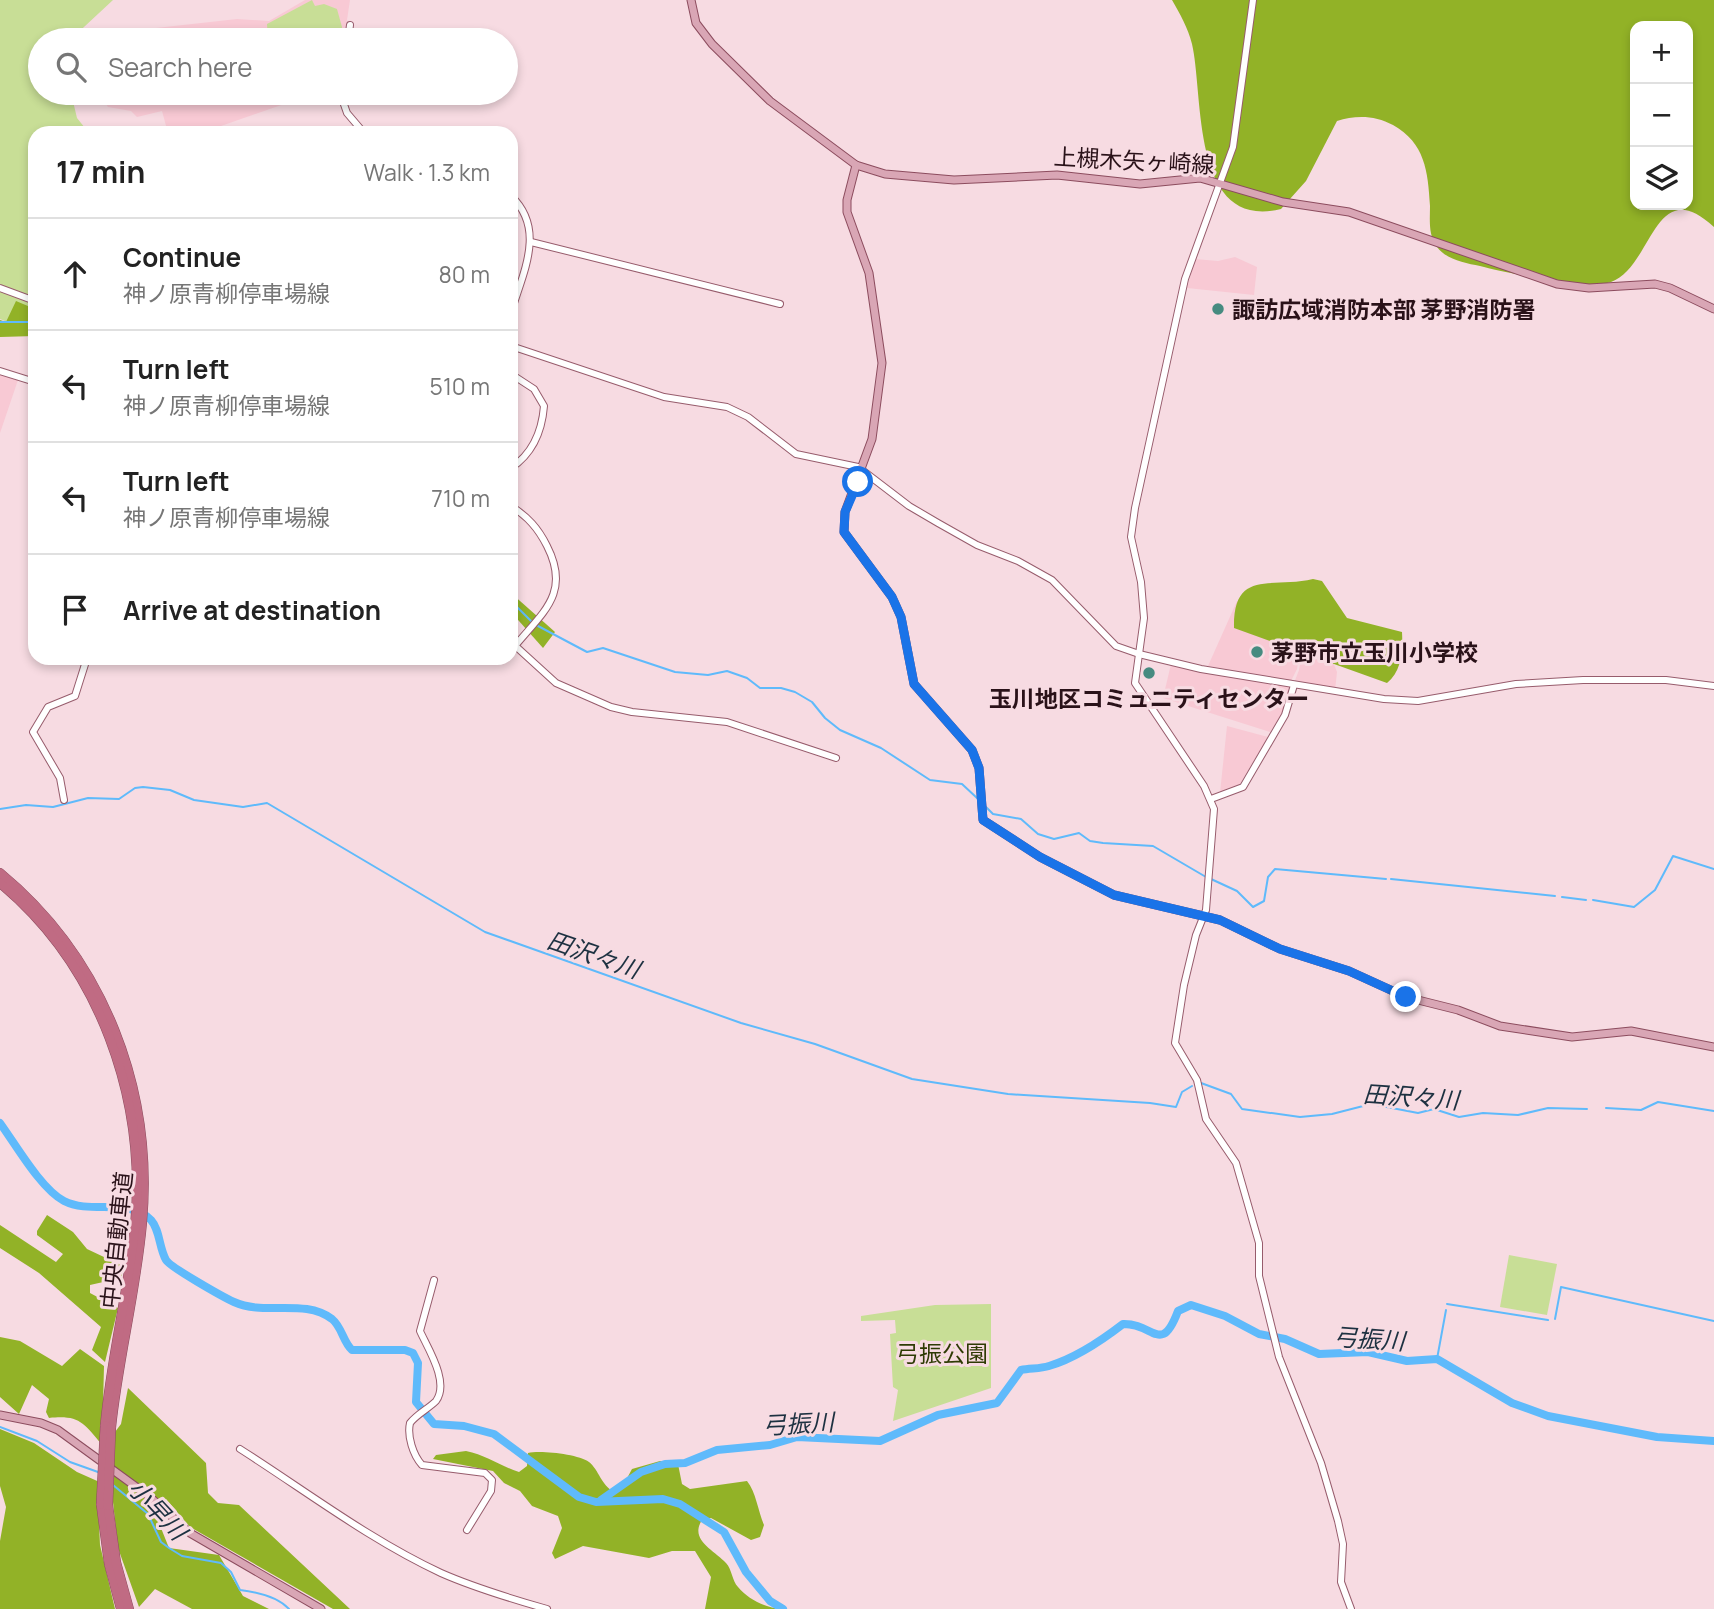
<!DOCTYPE html>
<meta charset="utf-8">
<style>
:root{--surface:#fff;--page:#f2f2f2;--text:#222;--muted:#767676;--line:#e0e0e0}
body{margin:0;font-family:Manrope,"Noto Sans JP",sans-serif;background:var(--page);color:var(--text)}
.controls{position:absolute;right:21px;top:21px;display:grid;overflow:hidden;border-radius:14px;box-shadow:0 4px 10px #0003}
.controls button{width:63px;height:63px;display:grid;place-items:center;padding:0;border:0;border-bottom:2px solid var(--line);background:var(--surface);color:var(--text);font:35px sans-serif}
.stop{position:absolute;width:21px;height:21px;margin:-16px;border:5px solid #1a73e8;border-radius:50%;background:#fff}
.stop.end{background:#1a73e8;border-color:#fff;box-shadow:0 2px 7px #0008}
.list{margin:0;padding:0;list-style:none}
h2{display:flex;justify-content:space-between;align-items:center;height:91px;margin:0;padding:0 28px;font-size:30px}
h2 small{font-size:23px;font-weight:400;color:var(--muted)}
.list li{display:grid;grid-template-columns:46px 1fr auto;gap:21px;align-items:center;box-sizing:border-box;height:112px;padding:0 28px;border-top:2px solid var(--line)}
.list b{display:block;font-size:26px;white-space:nowrap}
.list p{margin:0;font-size:23px;white-space:nowrap;color:var(--muted)}
.list em{font-size:23px;font-style:normal;color:var(--muted)}
.icon{flex:none;width:38px;height:38px;fill:none;stroke:currentColor;stroke-width:2;stroke-linecap:round;stroke-linejoin:round}
.map{position:relative;flex:none;width:1714px;height:1609px;overflow:hidden}
.search{position:absolute;background:var(--surface);box-shadow:0 4px 10px #0003;left:28px;top:28px;width:490px;height:77px;display:flex;align-items:center;gap:18px;box-sizing:border-box;padding:0 24px;border-radius:38px;color:var(--muted);font-size:26px}
.panel{position:absolute;background:var(--surface);box-shadow:0 4px 10px #0003;left:28px;top:126px;width:490px;height:539px;border-radius:21px}
.map>svg:first-child{display:block}
.built{fill:#f8c9d4}
.green{fill:#c8de96}
.forest{fill:#92b227;fill-rule:evenodd}
.lines{fill:none;stroke-linecap:round;stroke-linejoin:round}
.stream{stroke:#5fbafb;stroke-width:2}
.river{stroke:#5fbafb;stroke-width:8}
.minor-casing{stroke:#975c6c;stroke-width:8}
.major-casing{stroke:#8c4c5e;stroke-width:9}
.highway-casing{stroke:#8c4c5e;stroke-width:10}
.minor{stroke:#fff;stroke-width:6}
.major{stroke:#d9a6b5;stroke-width:7}
.highway{stroke:#c06b83;stroke-width:9}
.highway-bridge-casing{stroke:#8c4c5e;stroke-width:10;stroke-linecap:butt}
.highway-bridge{stroke:#c06b83;stroke-width:9}
.route{stroke:#1a73e8;stroke-width:9}
.poi-dot{fill:#468b80;stroke:#f7dbe2;stroke-width:2.5}
.labels{text-anchor:middle;dominant-baseline:central;stroke-width:6;stroke-linejoin:round;paint-order:stroke}
.street-label{font-size:23px;fill:#2a1219;stroke:#f7dbe2}
.poi-label{font-size:23px;font-weight:bold;fill:#2a1219;stroke:#f7dbe2;text-anchor:start}
.park-label{font-size:23px;fill:#2e3b04;stroke:#f7dbe2}
.water-label{font-size:24px;font-style:italic;fill:#1d3141;stroke:#f7dbe2}
</style>
<div class="map">
<svg width="1714" height="1609" viewBox="0 0 1714 1609">
<rect width="100%" height="100%" fill="#f7dbe2"/>
<g class="built">
<path d="M305 0H350L344 40H115L156 28 237 19 269 21Z"/>
<path d="M99 93H316L201 133H168L162 111 137 117 131 111 108 107Z"/>
<path d="M1235 257 1257 267 1254 295 1187 288 1195 259 1218 261Z"/>
<path d="M0 374 18 380 0 433Z"/>
<path d="M1237 601 1302 606 1306 617 1297 669 1291 681 1208 666Z"/>
<path d="M1310 605 1337 672 1335 691 1294 683 1299 670Z"/>
<path d="M1171 664 1290 686 1282 713 1270 732 1163 698Z"/>
<path d="M1227 726 1268 737 1238 787 1220 793Z"/>
</g>
<g class="green">
<path d="M0 0H113L70 40H40V93H71L77 118 89 133H35V323L28 330 0 319Z"/>
<path d="M312 0 315 6 324 4 337 9 342 27 341 40H268L267 24Z"/>
<path d="M1509 1255 1557 1264 1547 1315 1500 1307Z"/>
<path d="M991 1304V1388L893 1421 898 1390 893 1387 890 1334 896 1333 895 1320 861 1321V1316L935 1305Z"/>
</g>
<g class="forest">
<path d="M1172 0H1714V227C1654 171 1653 267 1611 282 1587 290 1507 273 1480 266 1465 263 1447 260 1437 247 1428 235 1430 220 1430 206 1428 171 1425 143 1393 125 1375 115 1355 115 1337 121L1306 181 1281 209C1190 231 1204 95 1192 44 1188 28 1180 14 1172 0ZM1635 26H1688V205H1635Z"/>
<path d="M16 301 35 309V336L0 337V320L6 322Z"/>
<path d="M1313 579 1322 581 1347 618 1402 632C1403 650 1402 671 1387 683L1234 628C1233 568 1272 589 1313 579Z"/>
<path d="M511 593 555 632 543 648 511 612Z"/>
<path d="M47 1215 73 1232 87 1249 123 1266 121 1278 90 1285V1293L118 1308 105 1362 92 1350 101 1327 39 1273 0 1248V1225L56 1262 63 1254 37 1235V1231Z"/>
<path d="M0 1337 20 1341 62 1366 80 1349 104 1366 102 1445C83 1422 79 1415 49 1418L46 1412 49 1399 32 1385 19 1414 0 1397Z"/>
<path d="M128 1388 206 1463 208 1493 218 1503 239 1505 350 1609H333L190 1527 166 1499 155 1513 169 1548 219 1555 243 1596 269 1609H192L155 1589 139 1607 118 1548 113 1502 98 1501 100 1545 115 1609H0V1541L6 1507 0 1486V1429L34 1443 77 1472 113 1488 115 1432 121 1424Z"/>
<path d="M466 1451C486 1455 500 1466 519 1472L527 1466 528 1453C540 1450 578 1454 589 1462 599 1470 601 1485 614 1492L624 1484 632 1469 660 1461 678 1464 682 1484 690 1489 747 1481C756 1492 758 1511 764 1525L760 1537 751 1540 711 1518 702 1520C689 1540 714 1550 726 1563 732 1569 732 1581 738 1587 749 1600 766 1608 782 1609H705L711 1577 695 1551H672L649 1558 583 1546 555 1559 552 1553 562 1528 558 1516 532 1506 520 1491 504 1483 493 1471 433 1459 436 1455Z"/>
</g>
<g class="lines">
<g class="stream">
<path d="M0 322H35"/>
<path d="M511 601 533 623"/>
<path d="M538 626 587 652 603 648 675 672 708 675 727 671 747 678 760 688H781L795 692 812 702 825 718 840 730 881 748 930 780 962 784 977 798"/>
<path d="M986 807 993 814 1021 819 1038 834 1054 839 1079 833 1090 841 1103 843 1153 846 1206 877"/>
<path d="M0 809 26 805 53 807 88 798 119 799 135 788 143 787 170 790 194 800 243 807 267 803 485 932 741 1023 815 1044 912 1079 1008 1094 1150 1103 1176 1107 1182 1092 1192 1086"/>
<path d="M1211 879 1237 891 1253 907 1264 901 1268 877 1275 869 1386 879"/>
<path d="M1391 879 1555 896"/>
<path d="M1562 897 1586 900"/>
<path d="M1593 900 1634 907 1655 890 1673 856 1714 869"/>
<path d="M1201 1083 1231 1094 1242 1109 1300 1117 1332 1114 1371 1104 1418 1113 1434 1109 1459 1117 1483 1113 1518 1115 1548 1108 1587 1109"/>
<path d="M1606 1108 1641 1110 1658 1102 1714 1111"/>
<path d="M1447 1304 1548 1320"/>
<path d="M1555 1319 1561 1287 1714 1321"/>
<path d="M1437 1359 1446 1310"/>
<path d="M0 1427 37 1441 70 1462 98 1472"/>
<path d="M113 1485 148 1514 161 1542 169 1548 182 1556 221 1563 231 1572 240 1590C257 1592 277 1596 289 1609"/>
</g>
<g class="river">
<path d="M0 1123C16 1145 41 1189 64 1201 92 1215 128 1197 151 1220 160 1230 159 1248 166 1260 170 1267 223 1297 234 1302 265 1316 304 1298 332 1319 342 1327 343 1342 352 1350H405L413 1353 418 1363 416 1402 434 1424 464 1426 494 1434 579 1497 596 1502 663 1499 680 1504 724 1532 746 1572 770 1601 783 1609"/>
<path d="M601 1500 641 1472 665 1464 685 1463 717 1450 770 1445 797 1437 880 1441 938 1415 997 1403 1021 1370C1030 1368 1040 1369 1049 1366 1076 1358 1101 1341 1123 1324 1154 1323 1161 1356 1178 1311L1191 1305 1225 1316 1259 1334 1285 1339 1319 1354 1368 1352 1407 1361 1437 1359 1512 1403 1548 1416 1657 1437 1714 1441"/>
</g>
<g class="minor-casing">
<g id="minor">
<path d="M1253 0 1233 147 1185 279 1135 508 1131 537 1141 582 1144 618 1135 683 1204 786 1214 809 1206 910 1196 935 1184 985 1175 1043 1197 1080 1206 1119 1236 1163 1259 1243V1276L1279 1357 1321 1463 1338 1521 1343 1544 1341 1582 1351 1609"/>
<path d="M348 40 350 25"/>
<path d="M340 93 347 113 364 133"/>
<path d="M511 196C547 230 522 274 511 313"/>
<path d="M531 242 780 304"/>
<path d="M0 288 35 301"/>
<path d="M511 346 664 397 727 407 748 417 796 454 858 467 909 506 938 523 977 545 1018 561 1052 580 1116 646 1139 654 1201 669 1384 699 1418 701 1516 684 1583 680H1666L1714 686"/>
<path d="M0 371 35 382"/>
<path d="M511 374 534 389 544 406C542 431 532 454 511 468"/>
<path d="M511 506C528 517 538 528 547 546 571 593 543 612 515 646"/>
<path d="M511 642 556 683 611 707 632 712 727 722 836 758"/>
<path d="M1211 799 1243 787 1285 715 1294 685"/>
<path d="M64 800 60 778 33 732 48 707 75 696 87 658"/>
<path d="M434 1280 420 1331C427 1347 450 1382 436 1401 428 1409 417 1414 410 1423 407 1436 413 1455 422 1465L485 1473 492 1480 491 1491 467 1530"/>
<path d="M240 1449C306 1491 370 1540 441 1573 475 1588 512 1599 547 1609"/>
</g>
</g>
<g class="major-casing">
<g id="major">
<path d="M691 0 696 23 712 44 770 101 856 165 885 174 954 180 1057 175 1140 184 1200 178 1283 202 1349 212 1557 284 1589 288 1655 284 1670 288 1714 309"/>
<path d="M856 165 847 200V212L869 273 882 363 872 439 845 512 844 532 892 597 901 617 914 684 972 750 979 768 983 820 1040 857 1114 895 1220 920 1280 949 1349 971 1406 997 1458 1010 1500 1026 1572 1037 1631 1031 1714 1047"/>
<path d="M0 1415 41 1423 58 1430 150 1497 190 1533 321 1609"/>
</g>
</g>
<g class="highway-casing">
<g id="highway">
<path d="M0 873C104 959 154 1090 142 1223 136 1292 118 1359 111 1428"/>
<path d="M0 883C100 966 147 1098 135 1226 128 1293 111 1359 105 1426"/>
<path d="M101 1504 109 1564 121 1609"/>
<path d="M108 1505 116 1562 129 1609"/>
</g>
</g>
<use href="#minor" class="minor"/>
<use href="#major" class="major"/>
<use href="#highway" class="highway"/>
<g class="highway-bridge-casing">
<g id="highway-bridge">
<path d="M101 1504 105 1426"/>
<path d="M108 1505 111 1428"/>
</g>
</g>
<use href="#highway-bridge" class="highway-bridge"/>
</g>
<g class="lines">
<path class="route" d="M858 482 845 512 844 532 892 597 901 617 914 684 972 750 979 768 983 820 1040 857 1114 895 1220 920 1280 949 1349 971 1406 997"/>
</g>
<g class="poi-dot">
<circle cx="1218" cy="309" r="7"/>
<circle cx="1257" cy="652" r="7"/>
<circle cx="1149" cy="673" r="7"/>
</g>
<g class="labels">
<g class="street-label">
<text transform="translate(1134 160) rotate(3)">上槻木矢ヶ崎線</text>
<text transform="translate(116 1240) rotate(-84)">中央自動車道</text>
</g>
<g class="poi-label">
<text x="1232" y="309">諏訪広域消防本部 茅野消防署</text>
<text x="1271" y="652">茅野市立玉川小学校</text>
<text x="1149" y="698" text-anchor="middle">玉川地区コミュニティセンター</text>
</g>
<g class="park-label">
<text x="942" y="1353">弓振公園</text>
</g>
<g class="water-label">
<text transform="translate(594 954) rotate(19)">田沢々川</text>
<text transform="translate(1411 1096) rotate(4)">田沢々川</text>
<text transform="translate(1369 1338) rotate(4)">弓振川</text>
<text transform="translate(798 1423) rotate(-3)">弓振川</text>
<text transform="translate(158 1509) rotate(47)">小早川</text>
</g>
</g>
</svg>
<div class="controls">
<button>+</button>
<button>−</button>
<button><svg class="icon" aria-label="layers" viewBox="0 0 24 24"><path d="M12 4l9 5-9 5-9-5zM3 14l9 5 9-5"/></svg></button>
</div>
<div class="stop" style="left:858px;top:482px"></div>
<div class="stop end" style="left:1406px;top:997px"></div>
<div class="search"><svg class="icon" aria-label="search" viewBox="0 0 24 24"><circle cx="10" cy="10" r="6"/><path d="M15 15l6 6"/></svg>Search here</div>
<section class="panel">
<h2>17 min<small>Walk · 1.3 km</small></h2>
<ul class="list">
<li><svg class="icon" aria-label="ahead" viewBox="0 0 24 24"><path d="M12 20V5M6 11l6-6 6 6"/></svg><div><b>Continue</b><p>神ノ原青柳停車場線</p></div><em>80 m</em></li>
<li><svg class="icon" aria-label="left" viewBox="0 0 24 24"><path d="M17 20v-9H6M10 6l-5 5 5 5"/></svg><div><b>Turn left</b><p>神ノ原青柳停車場線</p></div><em>510 m</em></li>
<li><svg class="icon" aria-label="left" viewBox="0 0 24 24"><path d="M17 20v-9H6M10 6l-5 5 5 5"/></svg><div><b>Turn left</b><p>神ノ原青柳停車場線</p></div><em>710 m</em></li>
<li><svg class="icon" aria-label="arrive" viewBox="0 0 24 24"><path d="M6 21V4h12l-3 4 3 4H6"/></svg><div><b>Arrive at destination</b></div></li>
</ul>
</section>
</div>
